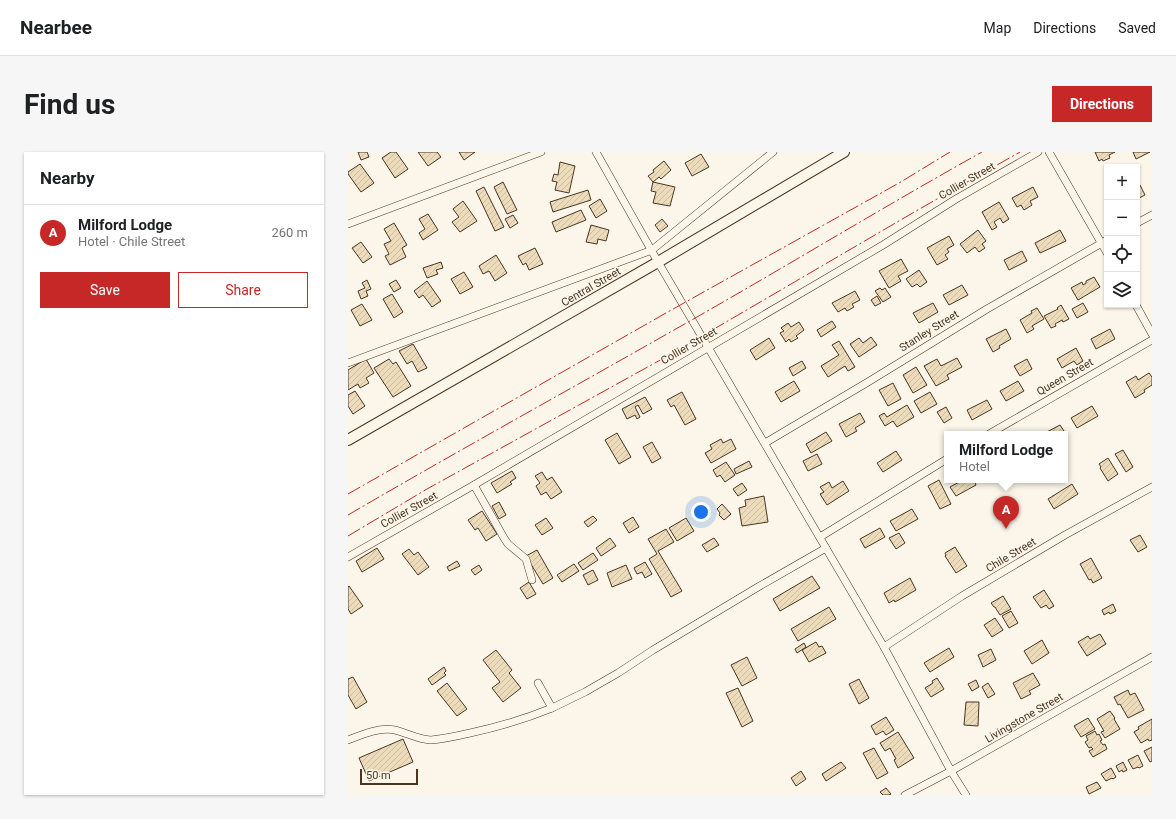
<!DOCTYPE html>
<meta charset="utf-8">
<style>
:root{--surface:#fff;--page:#f6f6f6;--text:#202124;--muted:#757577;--line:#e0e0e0;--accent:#c62828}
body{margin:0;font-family:Roboto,sans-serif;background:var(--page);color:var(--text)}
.controls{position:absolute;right:12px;top:12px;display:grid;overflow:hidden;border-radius:0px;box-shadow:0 1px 3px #0004}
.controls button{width:36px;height:36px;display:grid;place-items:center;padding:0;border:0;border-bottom:1px solid var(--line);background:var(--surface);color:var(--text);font:20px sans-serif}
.scale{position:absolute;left:12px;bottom:10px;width:58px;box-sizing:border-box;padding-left:4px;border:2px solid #4a3520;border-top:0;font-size:11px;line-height:14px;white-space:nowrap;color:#4a3520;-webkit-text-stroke:3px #fbf6e9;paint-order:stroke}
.you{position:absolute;left:353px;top:360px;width:14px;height:14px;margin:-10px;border:3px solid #fff;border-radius:50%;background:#1a73e8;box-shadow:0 0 0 6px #1a73e833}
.badge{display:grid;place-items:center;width:26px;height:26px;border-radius:50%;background:var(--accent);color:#fff;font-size:13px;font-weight:700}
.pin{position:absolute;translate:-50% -33px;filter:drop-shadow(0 1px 2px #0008)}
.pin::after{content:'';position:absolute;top:21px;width:14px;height:12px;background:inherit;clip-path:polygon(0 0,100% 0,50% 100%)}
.popup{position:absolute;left:596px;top:279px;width:124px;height:52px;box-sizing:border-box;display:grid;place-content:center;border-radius:0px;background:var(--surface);filter:drop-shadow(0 1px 3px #0005);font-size:13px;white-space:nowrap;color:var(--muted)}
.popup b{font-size:15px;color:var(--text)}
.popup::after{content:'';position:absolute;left:50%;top:100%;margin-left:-8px;border:8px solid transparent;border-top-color:var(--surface)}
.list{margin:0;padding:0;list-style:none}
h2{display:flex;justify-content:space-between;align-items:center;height:52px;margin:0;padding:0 16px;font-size:17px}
h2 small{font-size:13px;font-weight:400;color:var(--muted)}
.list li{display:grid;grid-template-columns:26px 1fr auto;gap:12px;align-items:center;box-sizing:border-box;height:56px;padding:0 16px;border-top:1px solid var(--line)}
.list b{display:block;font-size:15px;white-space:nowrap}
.list p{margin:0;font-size:13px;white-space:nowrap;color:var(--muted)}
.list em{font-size:13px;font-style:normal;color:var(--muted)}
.actions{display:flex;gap:8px;padding:12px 16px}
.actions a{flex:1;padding:9px 0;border:1px solid var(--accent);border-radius:0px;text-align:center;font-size:14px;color:var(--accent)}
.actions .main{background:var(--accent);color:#fff}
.icon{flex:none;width:22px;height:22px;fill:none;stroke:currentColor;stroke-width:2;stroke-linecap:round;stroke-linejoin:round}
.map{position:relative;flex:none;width:804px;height:643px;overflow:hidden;border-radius:0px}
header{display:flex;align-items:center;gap:24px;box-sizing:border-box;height:56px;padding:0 20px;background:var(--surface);border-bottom:1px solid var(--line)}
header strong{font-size:19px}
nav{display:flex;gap:22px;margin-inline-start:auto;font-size:14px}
.intro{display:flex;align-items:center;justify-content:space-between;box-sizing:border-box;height:96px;padding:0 24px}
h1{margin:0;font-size:28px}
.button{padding:10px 18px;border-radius:0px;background:var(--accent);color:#fff;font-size:14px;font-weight:700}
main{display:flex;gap:24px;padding:0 24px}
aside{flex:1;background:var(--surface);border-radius:0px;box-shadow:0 1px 3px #0004}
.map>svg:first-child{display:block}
.building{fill:url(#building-hatch);stroke:#4a3520}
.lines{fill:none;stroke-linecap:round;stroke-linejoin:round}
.street-casing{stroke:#4a3520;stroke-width:8}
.secondary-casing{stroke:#4a3520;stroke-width:12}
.street{stroke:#fbf6e9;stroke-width:7}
.secondary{stroke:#fbf6e9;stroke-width:10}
.power{stroke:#c62828;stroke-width:1;stroke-dasharray:14 3 2 3;stroke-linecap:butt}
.labels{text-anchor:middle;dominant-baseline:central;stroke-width:3;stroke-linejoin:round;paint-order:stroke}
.street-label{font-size:11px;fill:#4a3520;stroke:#fbf6e9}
</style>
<header>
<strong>Nearbee</strong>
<nav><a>Map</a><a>Directions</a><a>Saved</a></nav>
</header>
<div class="intro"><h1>Find us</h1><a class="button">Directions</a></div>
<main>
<aside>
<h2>Nearby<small></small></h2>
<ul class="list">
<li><span class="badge">A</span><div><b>Milford Lodge</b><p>Hotel · Chile Street</p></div><em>260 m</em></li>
</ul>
<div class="actions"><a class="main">Save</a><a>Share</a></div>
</aside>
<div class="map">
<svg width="804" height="643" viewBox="0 0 804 643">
<defs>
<pattern id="building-hatch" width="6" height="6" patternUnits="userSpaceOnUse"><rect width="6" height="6" fill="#ecdcbc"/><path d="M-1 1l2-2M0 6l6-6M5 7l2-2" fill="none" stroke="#ccbda1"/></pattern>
</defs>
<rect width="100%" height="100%" fill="#fbf6e9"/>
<g class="building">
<path d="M10 0H19L21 5 13 8Z"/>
<path d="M43 0H48L60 17 47 26 34 6Z"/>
<path d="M70 0H89L93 5 80 14Z"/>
<path d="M111 0H127L116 8Z"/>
<path d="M747 0H767L761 3 762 6 755 9 754 7 751 9Z"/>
<path d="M785 0H802L788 7Z"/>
<path d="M353 2 361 15 344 24 337 11Z"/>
<path d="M316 9 323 18 313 27 311 25 305 30 300 24 306 20 305 18Z"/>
<path d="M212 10 227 14 221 41 207 38 209 30 204 29 206 22 210 23Z"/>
<path d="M12 12 26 31 13 40 0 22V20Z"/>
<path d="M155 30 169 58 159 62 146 35Z"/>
<path d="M305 30 327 35 322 54 305 51 308 40 303 39Z"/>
<path d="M792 33 797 43 789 47V35Z"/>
<path d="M136 35 156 75 147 79 128 39Z"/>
<path d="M685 35 690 45 682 49 684 53 676 58 673 53 669 55 664 46Z"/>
<path d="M240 38 243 48 205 60 202 50Z"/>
<path d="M252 47 259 59 248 66 241 54Z"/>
<path d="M115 49 129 69 112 80 104 70 111 65 105 57Z"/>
<path d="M651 50 661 67 655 71 652 66 646 70 649 75 644 78 634 60Z"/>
<path d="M233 58 238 68 208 80 204 70Z"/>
<path d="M80 62 90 78 75 88 71 81 77 77 71 67Z"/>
<path d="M165 63 170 71 162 76 157 67Z"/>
<path d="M314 67 320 74 312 80 307 73Z"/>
<path d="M46 71 59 93 54 96 58 105 42 113 37 104 41 102 36 92 43 89 36 77Z"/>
<path d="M243 73 261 78 258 89 250 87 249 92 238 90Z"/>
<path d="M630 78 638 89 634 92 637 96 631 100 627 95 619 101 612 92Z"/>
<path d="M712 78 718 89 692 101 687 91Z"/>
<path d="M601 84 606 93 599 97 601 100 597 103 600 107 589 113 579 96Z"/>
<path d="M13 90 24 105 15 111 4 96Z"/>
<path d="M187 96 195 112 181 118 178 111 175 113 170 104Z"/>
<path d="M674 99 679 109 661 118 656 108Z"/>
<path d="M148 103 159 121 147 129 141 119 135 122 131 114Z"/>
<path d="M553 107 560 119 550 124 553 129 541 136 531 119Z"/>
<path d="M93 110 95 116 88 118 90 122 79 126 75 116Z"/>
<path d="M571 118 579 130 572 135 569 132 564 135 558 127Z"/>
<path d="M116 120 125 135 112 142 103 127Z"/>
<path d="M746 125 752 135 730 148 723 136 734 130 735 133 738 131V129Z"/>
<path d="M19 128 23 137 18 139 20 144 13 147 10 139 17 136 14 131Z"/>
<path d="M48 128 53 136 46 140 41 132Z"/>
<path d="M79 129 93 149 84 155 75 143 71 146 66 139Z"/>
<path d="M614 133 620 143 601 153 595 143Z"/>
<path d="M532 136 534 138 537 136 543 145 535 150 527 139Z"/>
<path d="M507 139 512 148 504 152 506 155 499 159 497 156 490 160 484 151Z"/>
<path d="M44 142 55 160 46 166 35 147Z"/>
<path d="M529 144 533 151 527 154 523 148Z"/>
<path d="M585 151 590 160 571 171 565 161Z"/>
<path d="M735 151 740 160 729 166 724 157Z"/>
<path d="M14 152 24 168 12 174 3 158Z"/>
<path d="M713 153 721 167 715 170 714 168 707 172 708 174 703 176 696 164 710 157 709 156Z"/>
<path d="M689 156 696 167 684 174 686 177 679 181 672 168 684 161 683 159Z"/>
<path d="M484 169 488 175 473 185 469 178Z"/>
<path d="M451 170 456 178 448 184 450 186 443 190 441 187 438 190 432 181 436 179 433 176 440 171 443 175Z"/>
<path d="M658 177 663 187 651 194 652 196 645 200 638 187Z"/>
<path d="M762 177 767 187 748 197 743 187Z"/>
<path d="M523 185 529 193 511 205 502 192 511 186 515 191Z"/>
<path d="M421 186 427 196 408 208 402 198Z"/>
<path d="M491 189 507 215 500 219 497 214 480 225 473 214 491 203 484 193Z"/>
<path d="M65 192 79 216 70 220 64 209 59 212 51 199Z"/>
<path d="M728 196 735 209 729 213 726 209 714 216 709 207Z"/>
<path d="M609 206 614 215 599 223 601 227 588 234 576 214 589 207 593 214Z"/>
<path d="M18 207 26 221 18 226 21 231 12 236 10 232 0 238V218Z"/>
<path d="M41 207 45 212 48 210 63 234 45 245 26 216Z"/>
<path d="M679 207 684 217 672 224 666 214Z"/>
<path d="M454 209 458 216 445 224 441 216Z"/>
<path d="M568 215 579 233 565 241 555 223Z"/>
<path d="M801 221 804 225V233L796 238 797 240 787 246 778 230 788 224 790 228Z"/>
<path d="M446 229 452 239 433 250 427 240Z"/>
<path d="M670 229 676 239 658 249 652 239Z"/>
<path d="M545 231 553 247 540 254 531 238Z"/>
<path d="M7 239 17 254 5 262 0 254V243Z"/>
<path d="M334 240 348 267 337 273 326 253 323 255 319 248Z"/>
<path d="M582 240 589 252 573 261 566 249Z"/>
<path d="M297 245 304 257 295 262 290 253 287 255 292 265 289 267 287 263 279 267 274 257Z"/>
<path d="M639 248 644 257 624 268 619 258Z"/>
<path d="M559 253 566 265 549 275 545 269 537 274 531 264 536 261 539 265Z"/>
<path d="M744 254 750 264 729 276 723 266Z"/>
<path d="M598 255 604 266 596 271 589 260Z"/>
<path d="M512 261 517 270 507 276 509 279 498 285 491 272Z"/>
<path d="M712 273 718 282H695Z"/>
<path d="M478 280 484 289 463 301 458 292Z"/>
<path d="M269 281 283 305 271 312 257 288Z"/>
<path d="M373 287 375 291 383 287 388 297 363 311 357 301 364 297 362 293Z"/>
<path d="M304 290 313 306 304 311 295 295Z"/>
<path d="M775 298 785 315 778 320 767 302Z"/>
<path d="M548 299 554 308 535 320 529 311Z"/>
<path d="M469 302 474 312 460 319 455 309Z"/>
<path d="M760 306 770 322 760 329 752 316 753 315 751 312Z"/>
<path d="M401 309 404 315 388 322 386 317Z"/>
<path d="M378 310 387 323 377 330 372 323 369 325 365 318Z"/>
<path d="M164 319 168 326 162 330 164 332 149 341 143 331Z"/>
<path d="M194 320 199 328 204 325 214 340 203 347 198 340 193 343 188 334 192 331 187 324Z"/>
<path d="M591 328 603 352 592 357 580 334Z"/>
<path d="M615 328H626L628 333 608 344 602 335Z"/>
<path d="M495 329 501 339 479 353 472 342 476 340 472 335 481 330 484 336Z"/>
<path d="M394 331 399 338 390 344 385 337Z"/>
<path d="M724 332 730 342 706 357 700 347Z"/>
<path d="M416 344 420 370 394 374 391 356 398 354 397 348Z"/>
<path d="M151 350 158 363 151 367 144 354Z"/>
<path d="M374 352 383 362 376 368 371 363 372 361 369 357Z"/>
<path d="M564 357 570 367 548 379 542 369Z"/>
<path d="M134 359 149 382 138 389 130 376 127 378 120 368Z"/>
<path d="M245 364 249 368 240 375 236 370Z"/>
<path d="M285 365 291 375 281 381 275 371Z"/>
<path d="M198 366 205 376 194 383 187 373Z"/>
<path d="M338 366 346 379 329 389 321 376Z"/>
<path d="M532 376 537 385 517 396 512 387Z"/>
<path d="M318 377 326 390 310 399 334 439 323 445 301 407 309 402 300 387Z"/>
<path d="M551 381 557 391 548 397 541 386Z"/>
<path d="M792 383 799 395 790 400 782 388Z"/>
<path d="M262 386 268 394 253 404 248 396Z"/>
<path d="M366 386 371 393 359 400 354 393Z"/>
<path d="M607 395 619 414 608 421 597 404 598 403 597 401Z"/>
<path d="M29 396 36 407 14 420 8 409Z"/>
<path d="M61 397 66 403 70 400 81 415 70 423 54 402Z"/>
<path d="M189 398 205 426 195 432 178 404Z"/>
<path d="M245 401 250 408 235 418 230 411Z"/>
<path d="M743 406 754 426 745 431 743 427 741 428 732 412Z"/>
<path d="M109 409 112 414 101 419 99 415Z"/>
<path d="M297 410 304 422 297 426 294 420 289 422 286 416Z"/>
<path d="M226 412 231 419 214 430 209 423Z"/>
<path d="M131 413 134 418 127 423 123 418Z"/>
<path d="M278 413 284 427 264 435 259 421Z"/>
<path d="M245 418 250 428 240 433 235 423Z"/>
<path d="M464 424 472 436 432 459 425 447Z"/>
<path d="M562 426 568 438 547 450 546 448 541 451 536 441Z"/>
<path d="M181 430 188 442 179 447 172 436Z"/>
<path d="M1 434 15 454 3 462 0 457V435Z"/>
<path d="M696 438 706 454 701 457 698 453 693 456 685 445Z"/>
<path d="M655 444 663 457 652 463 647 455H646L643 451Z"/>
<path d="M765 452 768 459 762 462 761 460 756 463 754 458Z"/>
<path d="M481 455 488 467 450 489 443 477Z"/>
<path d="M663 459 670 471 661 476 654 464Z"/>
<path d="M647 466 655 478 644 485 636 473Z"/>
<path d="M752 482 758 492 739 504 730 490 740 484 742 487Z"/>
<path d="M694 488 701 501 684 512 676 499Z"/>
<path d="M468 490 471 495 474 494 478 501 461 510 454 498Z"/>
<path d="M456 491 458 495 449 501 447 497Z"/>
<path d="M601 496 606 505 582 520 576 511Z"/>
<path d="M643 497 648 508 635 515 630 503Z"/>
<path d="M148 498 164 518 161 521 173 536 155 550 144 536 152 530 135 508Z"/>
<path d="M399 505 409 526 394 534 383 513Z"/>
<path d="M96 515 98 519 96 521 98 523 84 533 80 527Z"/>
<path d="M685 521 692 533 681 539 683 542 673 547 665 531Z"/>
<path d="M5 525 19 550 8 557 0 543V527Z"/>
<path d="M589 526 596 537 583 545 577 536 585 531 584 529Z"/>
<path d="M511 527 521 546 511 552 501 532Z"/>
<path d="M628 528 631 535 624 539 620 532Z"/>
<path d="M99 531 119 557 109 564 89 539Z"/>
<path d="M640 531 647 542 640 546 634 535Z"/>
<path d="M390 536 405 569 394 575 378 541Z"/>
<path d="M780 538 782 543 787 541 796 558 780 566 772 552 770 553 766 545Z"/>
<path d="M618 550H631L630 574 616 573Z"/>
<path d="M762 559 767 566 766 567 772 577 757 586 753 580 756 579 749 567Z"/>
<path d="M538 565 546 578 538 583 535 579 528 583 523 574Z"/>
<path d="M740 566 747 577 733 585 726 574Z"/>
<path d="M804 567V588L801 589 800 587 793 591 786 580 791 577 790 575Z"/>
<path d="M747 579 749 583 751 582 754 588 752 589 755 593 757 592 759 597 745 605 741 599 745 597 743 595 741 596 737 590 740 588 738 584Z"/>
<path d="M550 580 566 606 550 616 546 608 548 607 542 596 537 599 532 591Z"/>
<path d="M55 587 65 610 21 629 11 606Z"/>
<path d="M804 595V609L802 610 796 599Z"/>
<path d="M526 596 540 621 529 627 515 601Z"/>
<path d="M790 603 795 614 791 616 790 615 785 617 780 608Z"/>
<path d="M493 610 498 616 478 629 474 622Z"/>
<path d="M775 610 779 618 775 620 774 618 771 620 768 614Z"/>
<path d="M763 616 768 625 765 627 764 626 758 629 753 622Z"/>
<path d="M453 619 458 627 448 634 443 626Z"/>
<path d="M749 630 753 636 741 642 738 635Z"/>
<path d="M538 636 543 642 541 643H535L532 640Z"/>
</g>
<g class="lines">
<g class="street-casing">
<g id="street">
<path d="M248 0 310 110 536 495 603 619 618 643"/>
<path d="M701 0 759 101"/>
<path d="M789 71 804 63"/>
<path d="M0 72 193 0"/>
<path d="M788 153 804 182"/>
<path d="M0 211 304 98 425 0"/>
<path d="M641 282 804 188"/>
<path d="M417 291 520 230 639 157 759 88"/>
<path d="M126 333 156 386 160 392 178 407 184 428"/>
<path d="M472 385 599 307"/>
<path d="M0 405 126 333 535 93 608 47 690 0"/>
<path d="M536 495 614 444 717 383 804 335"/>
<path d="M190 531 204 556 237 540 270 521 305 498 410 435 478 396"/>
<path d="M0 588C15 582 31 575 47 578 59 581 71 588 83 588 96 587 109 584 122 581 150 575 177 567 204 556"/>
<path d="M557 643 603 619 804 505"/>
</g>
</g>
<g class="secondary-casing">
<path id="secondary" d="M0 288 310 110 496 0"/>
</g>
<use href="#street" class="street"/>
<use href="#secondary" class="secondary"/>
<g class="power">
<path d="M0 342 318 161 551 31 602 0"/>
<path d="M0 363C108 300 217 240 326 178 429 120 530 58 634 0"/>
<path d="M0 384 79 337 325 201 568 59 672 0"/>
</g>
</g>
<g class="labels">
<g class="street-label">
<text transform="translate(619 29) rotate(-30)">Collier Street</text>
<text transform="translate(243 135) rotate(-30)">Central Street</text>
<text transform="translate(581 179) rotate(-32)">Stanley Street</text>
<text transform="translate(341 194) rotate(-30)">Collier Street</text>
<text transform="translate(717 225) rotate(-30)">Queen Street</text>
<text transform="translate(61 358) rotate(-29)">Collier Street</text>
<text transform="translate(663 403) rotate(-31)">Chile Street</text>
<text transform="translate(676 566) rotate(-30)">Livingstone Street</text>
</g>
</g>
</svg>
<div class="controls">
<button>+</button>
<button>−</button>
<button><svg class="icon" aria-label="locate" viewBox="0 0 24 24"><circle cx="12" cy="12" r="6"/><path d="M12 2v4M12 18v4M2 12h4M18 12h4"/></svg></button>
<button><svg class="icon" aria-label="layers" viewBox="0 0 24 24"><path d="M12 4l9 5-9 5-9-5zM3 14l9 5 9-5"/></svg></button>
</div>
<div class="scale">50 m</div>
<div class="you"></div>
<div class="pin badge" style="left:658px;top:377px">A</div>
<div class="popup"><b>Milford Lodge</b>Hotel</div>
</div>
</main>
